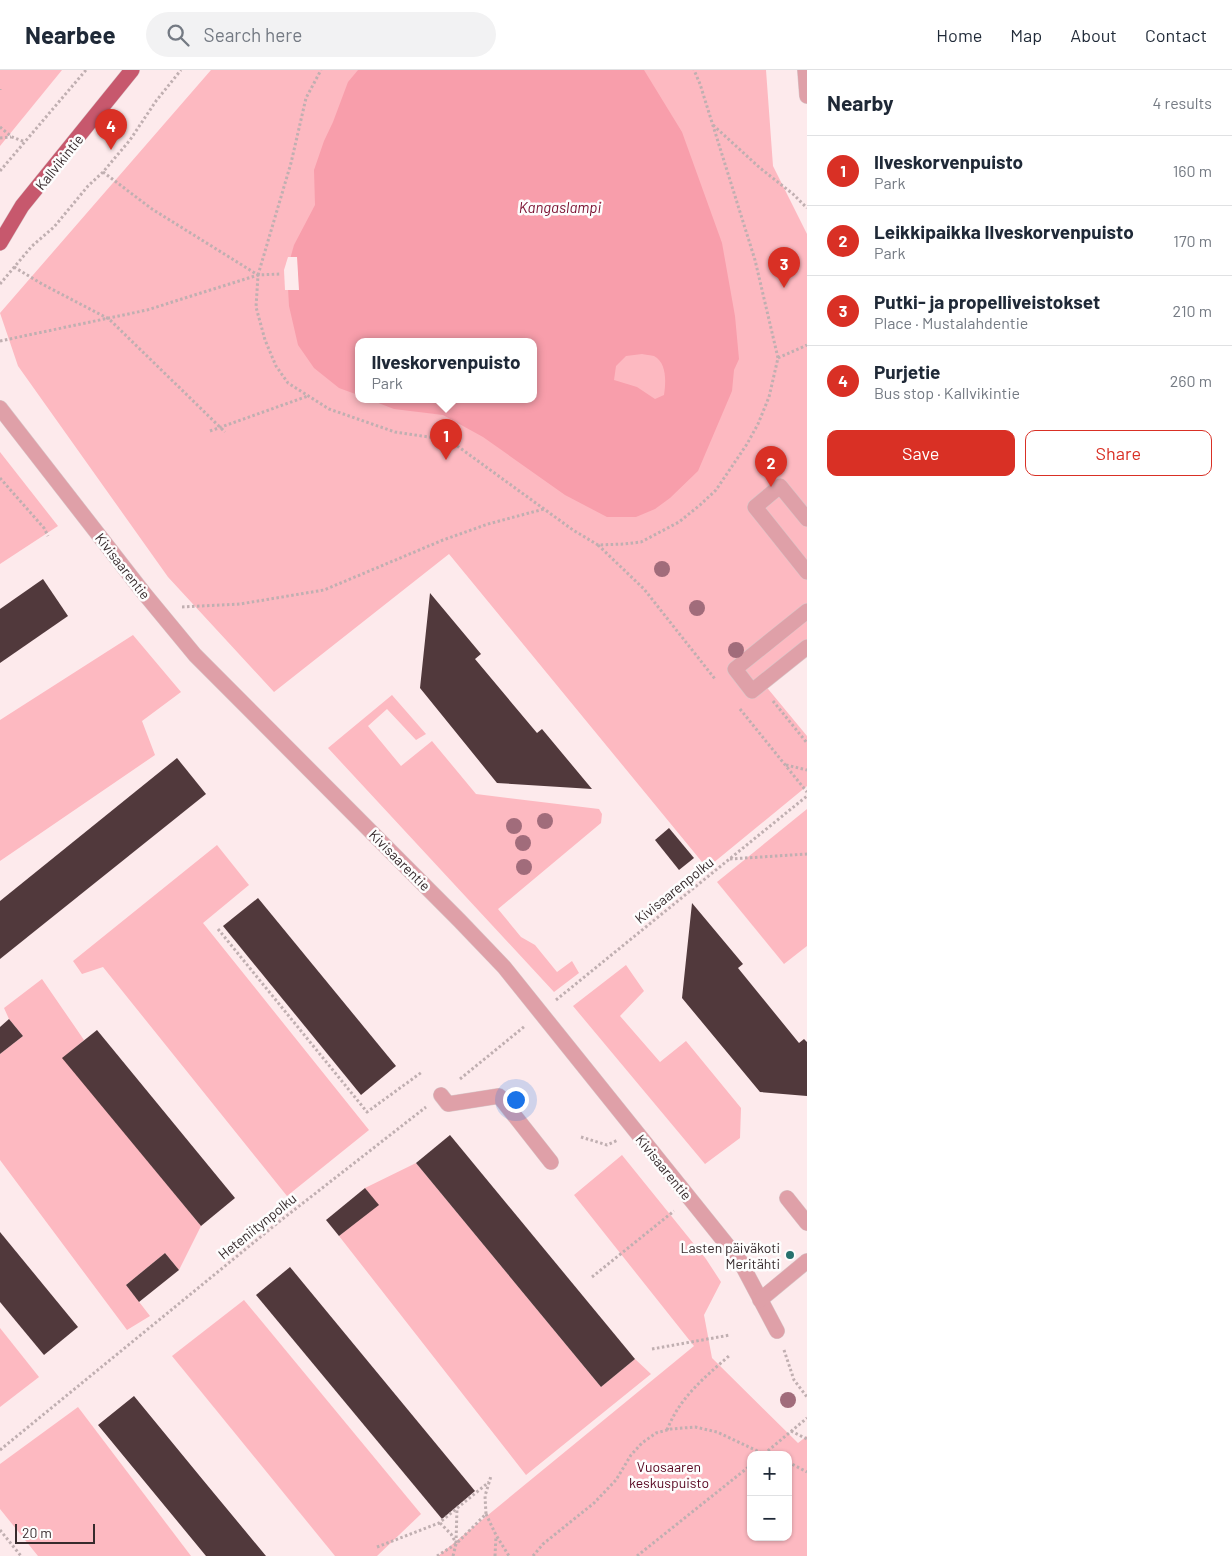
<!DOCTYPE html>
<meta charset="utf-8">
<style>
:root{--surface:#fff;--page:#f2f2f3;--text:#1f2937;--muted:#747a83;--line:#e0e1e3;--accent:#d93025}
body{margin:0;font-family:Barlow,sans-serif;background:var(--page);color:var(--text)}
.controls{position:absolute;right:15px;bottom:15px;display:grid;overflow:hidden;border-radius:10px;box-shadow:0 1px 4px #0004}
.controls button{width:45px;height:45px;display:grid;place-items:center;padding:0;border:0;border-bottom:1px solid var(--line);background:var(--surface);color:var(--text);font:25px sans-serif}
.scale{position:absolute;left:15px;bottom:12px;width:80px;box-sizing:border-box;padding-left:5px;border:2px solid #372b2d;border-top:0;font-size:14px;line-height:18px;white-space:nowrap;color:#372b2d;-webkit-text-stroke:4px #fdfdfd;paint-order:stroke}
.you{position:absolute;left:515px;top:1029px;width:18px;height:18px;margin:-12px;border:4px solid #fff;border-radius:50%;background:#1a73e8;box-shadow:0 0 0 8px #1a73e833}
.badge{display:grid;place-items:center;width:32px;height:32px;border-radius:50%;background:var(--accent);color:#fff;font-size:16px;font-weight:700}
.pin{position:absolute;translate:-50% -41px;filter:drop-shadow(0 1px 2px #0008)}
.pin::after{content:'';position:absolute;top:26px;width:18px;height:15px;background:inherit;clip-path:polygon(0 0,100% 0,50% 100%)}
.popup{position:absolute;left:355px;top:268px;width:182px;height:65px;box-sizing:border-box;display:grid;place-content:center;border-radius:10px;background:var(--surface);filter:drop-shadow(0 1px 4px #0005);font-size:16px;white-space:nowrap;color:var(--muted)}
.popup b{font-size:19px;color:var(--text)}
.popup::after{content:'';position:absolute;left:50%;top:100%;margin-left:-10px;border:10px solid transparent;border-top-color:var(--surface)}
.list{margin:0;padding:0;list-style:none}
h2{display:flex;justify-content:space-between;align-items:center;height:65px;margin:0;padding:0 20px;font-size:21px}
h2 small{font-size:16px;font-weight:400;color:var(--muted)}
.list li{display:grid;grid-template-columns:32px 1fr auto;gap:15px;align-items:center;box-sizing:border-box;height:70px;padding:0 20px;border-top:1px solid var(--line)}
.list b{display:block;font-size:19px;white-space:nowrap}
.list p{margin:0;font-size:16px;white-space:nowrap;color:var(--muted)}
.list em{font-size:16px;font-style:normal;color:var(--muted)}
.actions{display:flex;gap:10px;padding:15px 20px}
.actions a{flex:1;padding:11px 0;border:1px solid var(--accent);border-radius:10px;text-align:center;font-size:18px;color:var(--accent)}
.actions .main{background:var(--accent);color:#fff}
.icon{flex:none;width:28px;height:28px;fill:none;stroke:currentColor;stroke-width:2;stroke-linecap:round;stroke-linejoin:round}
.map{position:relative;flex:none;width:807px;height:1486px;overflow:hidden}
header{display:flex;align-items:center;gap:30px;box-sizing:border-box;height:70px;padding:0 25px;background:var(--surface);border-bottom:1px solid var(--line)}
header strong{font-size:24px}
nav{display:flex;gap:28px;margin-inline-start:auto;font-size:18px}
.search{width:350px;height:45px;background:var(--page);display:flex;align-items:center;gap:12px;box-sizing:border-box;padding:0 18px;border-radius:28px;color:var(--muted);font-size:19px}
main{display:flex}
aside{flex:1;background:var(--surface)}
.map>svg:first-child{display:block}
.green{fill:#fdb9c1;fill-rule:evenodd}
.water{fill:#f89eab;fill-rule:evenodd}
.pier{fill:#fdeaec}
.building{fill:#51393c}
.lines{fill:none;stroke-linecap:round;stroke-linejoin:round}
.minor-casing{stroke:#d9c8ca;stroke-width:16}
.major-casing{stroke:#d9c8ca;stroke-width:16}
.path{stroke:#c0afb1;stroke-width:3;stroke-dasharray:2.5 2.5;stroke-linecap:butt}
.minor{stroke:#dfa0a8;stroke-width:15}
.major{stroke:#c7586d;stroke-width:15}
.tree{fill:#a16c7b}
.poi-dot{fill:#27716d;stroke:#fdfdfd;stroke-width:2}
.labels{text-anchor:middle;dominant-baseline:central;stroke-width:5;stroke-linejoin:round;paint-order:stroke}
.street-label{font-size:14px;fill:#372b2d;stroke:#fdfdfd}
.poi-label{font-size:14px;fill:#372b2d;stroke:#fdfdfd;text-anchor:end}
.park-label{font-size:14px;fill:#56051f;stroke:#fdfdfd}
.water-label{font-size:15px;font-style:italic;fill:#7a1030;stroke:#fdfdfd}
</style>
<header>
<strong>Nearbee</strong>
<div class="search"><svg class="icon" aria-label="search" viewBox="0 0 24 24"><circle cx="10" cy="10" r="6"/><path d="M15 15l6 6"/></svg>Search here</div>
<nav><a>Home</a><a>Map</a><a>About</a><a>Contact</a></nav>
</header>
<main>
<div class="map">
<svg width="807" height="1486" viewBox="0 0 807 1486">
<rect width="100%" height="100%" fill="#fdeaec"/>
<g class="green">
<path d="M0 0H62L0 76Z"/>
<path d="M211 0H766L773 96 807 164V580L764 614 807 666V716L707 798 449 484 274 622 168 507 18 296 0 243ZM358 271H534V329H358Z"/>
<path d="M0 382 58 456 0 494Z"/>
<path d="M133 565 181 622 142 651 155 685 0 791V650Z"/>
<path d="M392 625 426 664 416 670 387 639 368 656 401 696 432 671 476 724 599 739 602 744 601 753 498 839 521 867 535 875 557 902 572 891 579 903 554 922 328 678Z"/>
<path d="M807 739V876L784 894 717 812Z"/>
<path d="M217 775 249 815 203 853 369 1060 287 1126 103 897 82 904 73 891Z"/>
<path d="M626 895 644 921 620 946 660 992 686 971 741 1038 740 1068 705 1094 573 936Z"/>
<path d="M42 909 84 970 63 988 201 1156 179 1200 165 1183 126 1215 150 1246 127 1260 0 1090V984L23 966 9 949 4 938Z"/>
<path d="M622 1085 706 1189 721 1212 704 1245 712 1288 798 1373 807 1366V1486H438L694 1276 574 1125ZM751 1385H788V1467H751Z"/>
<path d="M416 1093 601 1317 635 1289 651 1304 526 1405 339 1166 378 1135 365 1118Z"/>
<path d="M244 1230 421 1444 377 1486H335L172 1286Z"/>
<path d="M0 1258 39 1307 0 1337Z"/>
<path d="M78 1337 191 1486H38L0 1439V1394Z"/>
</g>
<path class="water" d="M358 0H644L682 62 722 173 735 246 739 289 734 300 732 321 698 401 670 428 655 439 636 447H607L565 425 483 367 443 345 394 339 368 329H534V271H358V325L339 318 314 298 298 275 289 236 287 200 294 175 315 135 314 100 324 71 333 52 348 12ZM642 284C645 285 651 285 654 286 667 293 666 312 664 325L655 329 637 317 614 310 616 296 626 286Z"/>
<path class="pier" d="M288 187H297L299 220H285L284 200Z"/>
<g class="building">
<path d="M43 509 68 546 0 593V539Z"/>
<path d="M430 523 481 584 475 589 537 663 542 659 592 719 497 713 420 618Z"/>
<path d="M177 688 206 724 0 889V831Z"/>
<path d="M669 758 694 788 679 800 655 770Z"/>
<path d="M258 828 396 996 361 1025 223 856Z"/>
<path d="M692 833 743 894 738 898 799 973 804 969 807 972V1026L760 1022 682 928Z"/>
<path d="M9 949 23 966 0 984V957Z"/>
<path d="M97 960 235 1128 201 1156 62 988Z"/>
<path d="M450 1065 635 1289 601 1317 416 1093Z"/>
<path d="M365 1118 379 1135 339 1166 326 1150Z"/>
<path d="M0 1162 78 1257 44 1285 0 1232Z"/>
<path d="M165 1183 179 1200 139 1232 126 1215Z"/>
<path d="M290 1197 475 1421 442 1449 256 1225Z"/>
<path d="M134 1326 203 1410 266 1486H206L98 1355Z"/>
</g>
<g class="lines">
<g class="minor-casing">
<g id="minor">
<path d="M805 0 807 26"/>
<path d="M0 338 143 522 195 585 459 850 504 897 740 1191 777 1261"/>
<path d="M807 449 780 416 755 437 807 502"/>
<path d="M807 541 735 599 752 621 807 577"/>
<path d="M441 1025 448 1034 499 1026 551 1092"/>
<path d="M787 1128 807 1153"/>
<path d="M760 1230 807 1191"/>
</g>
</g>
<g class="major-casing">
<path id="major" d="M0 173 22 136 132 0"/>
</g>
<g class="path">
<path d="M0 19V20"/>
<path d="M713 55 760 98 793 124 807 138"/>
<path d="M0 57 12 67 25 72"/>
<path d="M0 68 11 67"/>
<path d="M0 101 86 0"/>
<path d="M103 102 152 139 258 205 280 204"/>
<path d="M14 197 42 214 109 249 225 362"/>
<path d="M258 205 291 93 306 28 321 0"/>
<path d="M0 214 32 176 54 157 88 116 103 102 130 70 156 31 181 0"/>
<path d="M0 271 147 240 258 205 256 237 265 270 276 296 288 313 329 339 395 362 449 370 573 460 598 475 624 474 641 472 679 452 700 435 716 420 747 374 758 354 769 327 778 288 755 190 700 14 694 0"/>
<path d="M778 288 807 275"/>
<path d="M210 361 308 326"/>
<path d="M0 408 44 458 48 466"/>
<path d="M598 475 644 519 715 609"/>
<path d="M182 537 240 534 324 520 443 470 488 454 544 439"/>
<path d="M773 631 807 673"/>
<path d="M740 639 807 722"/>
<path d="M786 695 807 700"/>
<path d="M730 789 807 784"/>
<path d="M218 859 367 1042 422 1002"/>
<path d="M556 930 807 726"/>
<path d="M460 1009 525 956"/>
<path d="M581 1067 607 1075 618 1070"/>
<path d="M592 1207 674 1141"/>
<path d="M652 1279 730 1265"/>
<path d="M784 1280 794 1310 807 1327"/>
<path d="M667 1360C680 1327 704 1308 730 1285"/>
<path d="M791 1361 807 1369"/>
<path d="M0 1380 280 1151 426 1037"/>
<path d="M764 1384 807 1348"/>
<path d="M788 1392 807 1402"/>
<path d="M486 1444 496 1465 509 1486"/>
<path d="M440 1453 451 1464 456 1473"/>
<path d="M0 1460 21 1486"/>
<path d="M456 1473 457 1438"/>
<path d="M377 1477 439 1453 489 1412"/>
<path d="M437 1486 456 1474"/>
<path d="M453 1486 456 1474 486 1444 485 1426 491 1406"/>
<path d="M495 1486 496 1466"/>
<path d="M533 1486 543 1474 594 1433 616 1410 631 1385 642 1373 656 1363 671 1359 695 1357 717 1362 766 1385"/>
<path d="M637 1486 751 1395"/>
</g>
<use href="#minor" class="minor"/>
<use href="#major" class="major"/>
</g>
<g class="tree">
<circle cx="662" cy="499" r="8"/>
<circle cx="697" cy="538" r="8"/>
<circle cx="736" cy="580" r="8"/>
<circle cx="545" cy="751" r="8"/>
<circle cx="514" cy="756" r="8"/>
<circle cx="523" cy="773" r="8"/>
<circle cx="524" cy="797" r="8"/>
<circle cx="788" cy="1330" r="8"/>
</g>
<circle class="poi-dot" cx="790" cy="1185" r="5"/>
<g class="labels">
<g class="street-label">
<text transform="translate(59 92) rotate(-51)">Kallvikintie</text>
<text transform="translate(123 496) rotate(52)">Kivisaarentie</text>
<text transform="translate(400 790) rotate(45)">Kivisaarentie</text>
<text transform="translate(674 820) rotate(-39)">Kivisaarenpolku</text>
<text transform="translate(664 1097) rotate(51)">Kivisaarentie</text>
<text transform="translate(257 1156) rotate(-39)">Heteniitynpolku</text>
</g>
<g class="poi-label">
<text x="780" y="1177">Lasten päiväkoti<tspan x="780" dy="16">Meritähti</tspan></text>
</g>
<g class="park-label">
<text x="669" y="1396">Vuosaaren<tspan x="669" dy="16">keskuspuisto</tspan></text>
</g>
<g class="water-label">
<text x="560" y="137">Kangaslampi</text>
</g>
</g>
</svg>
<div class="controls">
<button>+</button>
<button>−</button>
</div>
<div class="scale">20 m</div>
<div class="you"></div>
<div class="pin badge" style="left:446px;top:390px">1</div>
<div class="popup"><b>Ilveskorvenpuisto</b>Park</div>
<div class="pin badge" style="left:771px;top:417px">2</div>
<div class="pin badge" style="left:784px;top:218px">3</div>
<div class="pin badge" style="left:111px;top:80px">4</div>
</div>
<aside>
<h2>Nearby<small>4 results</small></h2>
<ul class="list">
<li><span class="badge">1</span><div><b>Ilveskorvenpuisto</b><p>Park</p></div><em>160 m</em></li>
<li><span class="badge">2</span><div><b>Leikkipaikka Ilveskorvenpuisto</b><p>Park</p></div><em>170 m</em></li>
<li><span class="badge">3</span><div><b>Putki- ja propelliveistokset</b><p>Place · Mustalahdentie</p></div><em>210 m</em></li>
<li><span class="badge">4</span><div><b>Purjetie</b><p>Bus stop · Kallvikintie</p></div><em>260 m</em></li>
</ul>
<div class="actions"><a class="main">Save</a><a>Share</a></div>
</aside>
</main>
